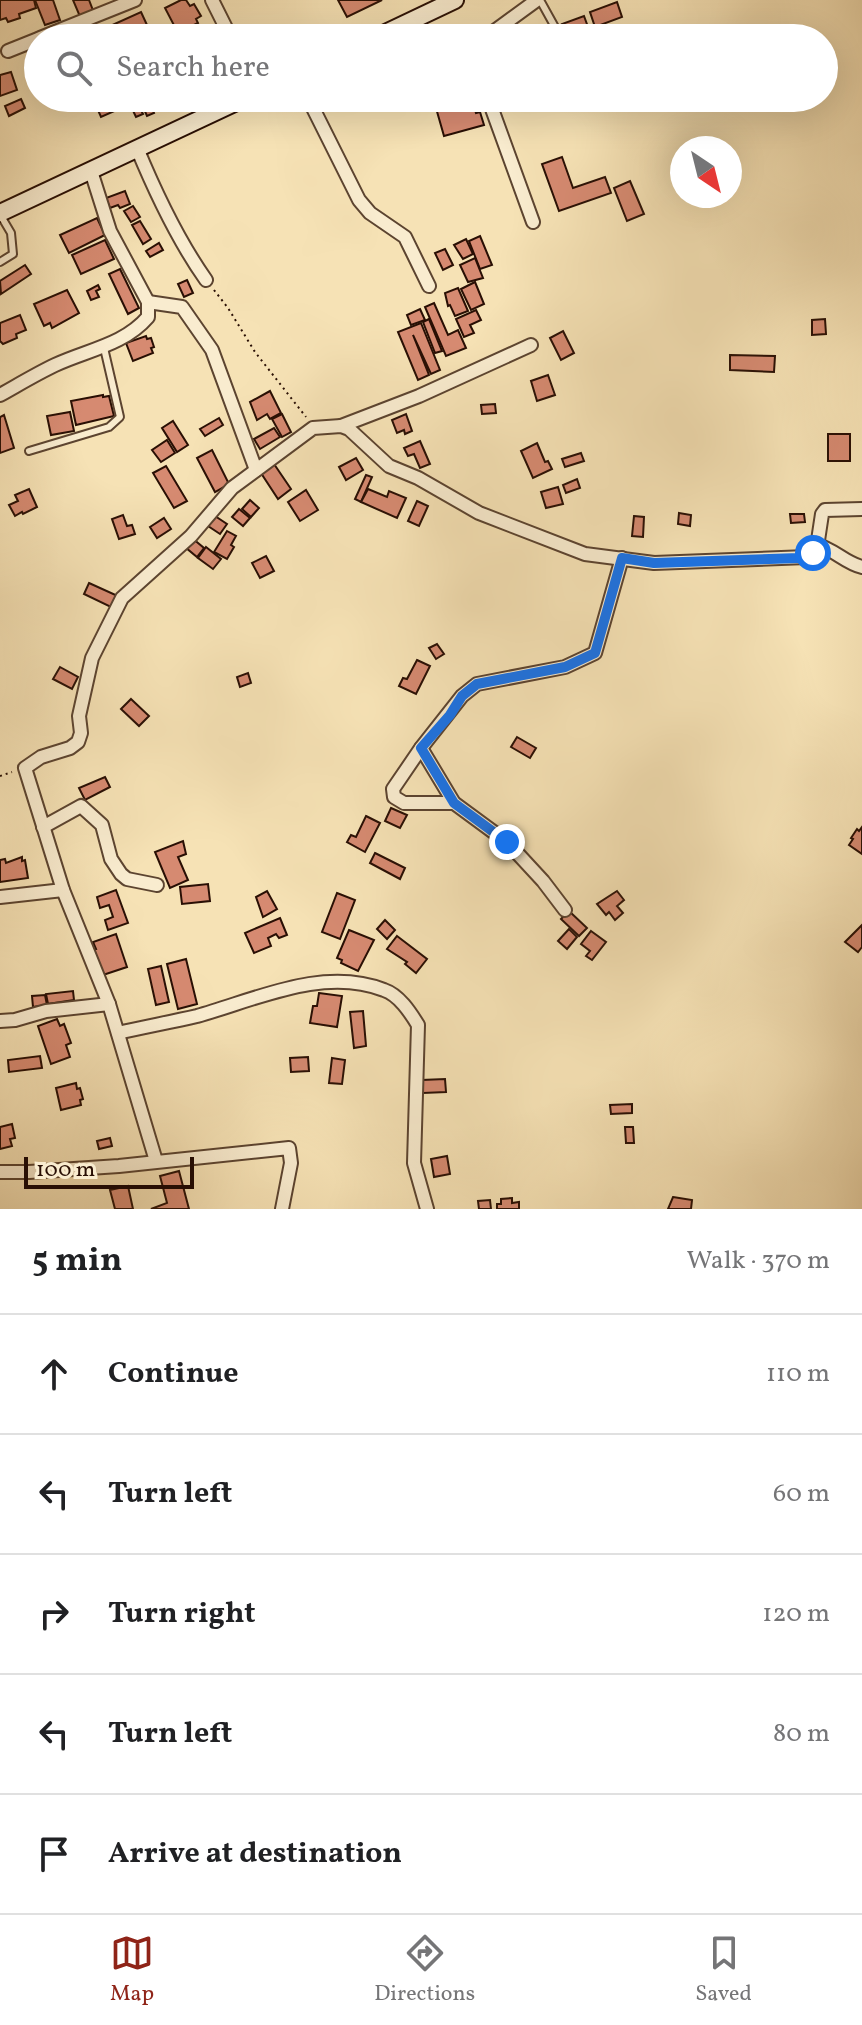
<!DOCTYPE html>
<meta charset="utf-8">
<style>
:root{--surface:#fff;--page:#f2f2f2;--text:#202124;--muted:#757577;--line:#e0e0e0;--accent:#8f2418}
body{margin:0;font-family:Vollkorn,serif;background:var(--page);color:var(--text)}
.compass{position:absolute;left:670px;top:136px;width:72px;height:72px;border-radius:50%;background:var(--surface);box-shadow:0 8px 32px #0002;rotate:145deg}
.scale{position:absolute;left:24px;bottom:20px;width:170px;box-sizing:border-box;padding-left:8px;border:4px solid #290f04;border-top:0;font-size:22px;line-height:28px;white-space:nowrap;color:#290f04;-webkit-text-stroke:6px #f9eccf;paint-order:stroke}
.stop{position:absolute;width:24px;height:24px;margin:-18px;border:6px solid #1a73e8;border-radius:50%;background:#fff}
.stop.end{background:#1a73e8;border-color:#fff;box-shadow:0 2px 8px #0008}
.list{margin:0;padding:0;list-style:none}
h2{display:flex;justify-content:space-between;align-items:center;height:104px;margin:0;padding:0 32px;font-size:34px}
h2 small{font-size:26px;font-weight:400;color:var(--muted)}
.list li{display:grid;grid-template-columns:52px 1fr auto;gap:24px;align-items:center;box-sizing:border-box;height:120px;padding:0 32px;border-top:2px solid var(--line)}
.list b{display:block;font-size:30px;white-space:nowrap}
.list em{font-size:26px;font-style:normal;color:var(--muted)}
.icon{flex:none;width:44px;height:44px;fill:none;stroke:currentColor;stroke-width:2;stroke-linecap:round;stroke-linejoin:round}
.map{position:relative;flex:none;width:862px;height:1209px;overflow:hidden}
.search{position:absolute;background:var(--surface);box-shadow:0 8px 32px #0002;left:24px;right:24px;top:24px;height:88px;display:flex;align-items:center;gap:20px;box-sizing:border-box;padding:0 28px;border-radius:44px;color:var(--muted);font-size:30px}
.sheet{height:704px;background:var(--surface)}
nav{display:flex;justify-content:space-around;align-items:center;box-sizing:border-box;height:112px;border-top:2px solid var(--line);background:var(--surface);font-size:22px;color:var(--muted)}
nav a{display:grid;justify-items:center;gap:4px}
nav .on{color:var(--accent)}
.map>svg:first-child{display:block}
.building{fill:#d68a71;stroke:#290f04;stroke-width:2}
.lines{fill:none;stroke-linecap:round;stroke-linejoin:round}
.lane-casing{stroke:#5c4430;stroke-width:10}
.street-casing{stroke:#5c4430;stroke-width:16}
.secondary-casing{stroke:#290f04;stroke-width:20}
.path{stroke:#290f04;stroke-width:2;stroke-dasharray:2 4;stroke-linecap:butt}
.lane{stroke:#f9eccf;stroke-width:6}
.street{stroke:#f9eccf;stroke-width:12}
.secondary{stroke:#f9eccf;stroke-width:16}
.route{stroke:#1a73e8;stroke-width:10}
</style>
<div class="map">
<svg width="862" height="1209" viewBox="0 0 862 1209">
<rect width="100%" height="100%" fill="#f6e2b5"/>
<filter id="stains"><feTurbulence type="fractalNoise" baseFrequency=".0025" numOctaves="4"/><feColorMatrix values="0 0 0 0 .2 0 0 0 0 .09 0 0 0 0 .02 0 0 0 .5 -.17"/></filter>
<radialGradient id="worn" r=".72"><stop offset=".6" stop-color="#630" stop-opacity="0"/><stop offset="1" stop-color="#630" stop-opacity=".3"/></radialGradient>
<g class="building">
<path d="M0 0H34L36 8 19 14 20 18 8 22 6 18 0 20Z"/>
<path d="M35 0H53L60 20 45 25Z"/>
<path d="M73 0H89L94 13 81 19Z"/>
<path d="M181 0H186L190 6 194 4 201 16 196 19 198 23 178 33 165 8Z"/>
<path d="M338 0H382L347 17Z"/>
<path d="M617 2 622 17 595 27 590 12Z"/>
<path d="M141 12 153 38H115L110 26Z"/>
<path d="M584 16 588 27 567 35 562 24Z"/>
<path d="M608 28 612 38H585Z"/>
<path d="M11 72 17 90 0 96V75Z"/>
<path d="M100 98H125L128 105 101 117 94 101Z"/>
<path d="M127 98H135L143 114 136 117Z"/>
<path d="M139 98H174L152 108 154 113 147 116Z"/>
<path d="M446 98H471L476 113 480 112 484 125 444 136 434 101Z"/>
<path d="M21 99 25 108 9 116 5 106Z"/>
<path d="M562 157 573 188 605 177 611 193 559 211 542 164Z"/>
<path d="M630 181 644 214 627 221 614 188Z"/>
<path d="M125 191 130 204 120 208 118 205 110 208 106 198Z"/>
<path d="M133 206 140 217 131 222 124 211Z"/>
<path d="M97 218 105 235 69 253 60 235Z"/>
<path d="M140 221 151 239 143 244 132 225Z"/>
<path d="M480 236 492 265 480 269 469 241Z"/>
<path d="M466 239 473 254 463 259 454 245Z"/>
<path d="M105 240 114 259 81 274 72 255Z"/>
<path d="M159 243 163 250 150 257 146 251Z"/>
<path d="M445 249 453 265 443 270 435 253Z"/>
<path d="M475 258 483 278 468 282 460 265Z"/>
<path d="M25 265 31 274 1 294 0 281Z"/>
<path d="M120 269 139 308 128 314 109 274Z"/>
<path d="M187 280 193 293 184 297 178 284Z"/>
<path d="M475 282 484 304 471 310 461 289Z"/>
<path d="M98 285 100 289 96 291 99 297 91 300 87 291Z"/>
<path d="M458 288 468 311 455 316 450 305 448 306 445 293Z"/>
<path d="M67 290 79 313 52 328 50 323 44 326 34 304Z"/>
<path d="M434 303 448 335 458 330 466 348 446 356 425 307Z"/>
<path d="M420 309 425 320 411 325 407 315Z"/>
<path d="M476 310 481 320 470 325 474 333 464 337 456 319Z"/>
<path d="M20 315 26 330 16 334 17 338 3 344 0 341V323Z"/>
<path d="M429 319 442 351 435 353 423 322Z"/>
<path d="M825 319 826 334 812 335V320Z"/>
<path d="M421 323 440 370 431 374 413 335 429 375 418 380 398 332Z"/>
<path d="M563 331 574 353 561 360 550 338Z"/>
<path d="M146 336 147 339 151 338 154 347 151 348 153 353 133 361 126 343Z"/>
<path d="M730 355 775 356 774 372 730 370Z"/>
<path d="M548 375 555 395 537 401 531 381Z"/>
<path d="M270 391 281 413 270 419 267 414 257 420 250 402Z"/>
<path d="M103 395V397L109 396 114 416 76 425 71 401Z"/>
<path d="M495 404 496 413 482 414 481 405Z"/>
<path d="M70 412 74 431 51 435 47 416Z"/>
<path d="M282 414 291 432 282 437 272 419Z"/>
<path d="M406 414 412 431 405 434 404 430 397 433 392 420Z"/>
<path d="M4 415 14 448 0 453V417Z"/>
<path d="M219 418 223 425 205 436 200 429Z"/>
<path d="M173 421 188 445 177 452 162 428Z"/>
<path d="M274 428 280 437 260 449 254 439Z"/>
<rect x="828" y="434" width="22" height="27"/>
<path d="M167 440 175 453 161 462 152 450Z"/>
<path d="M420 441 430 464 420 468 414 454 408 456 404 448Z"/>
<path d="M537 443 545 462 548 461 552 469 533 478 521 451Z"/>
<path d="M212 450 229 484 215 492 197 458Z"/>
<path d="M581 453 584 461 565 467 562 459Z"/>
<path d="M356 458 363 470 346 480 339 467Z"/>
<path d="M272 461 291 489 278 499 259 470Z"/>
<path d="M166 466 187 501 174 508 153 473Z"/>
<path d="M366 475 372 477 361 502 355 499Z"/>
<path d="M577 479 580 488 566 493 563 485Z"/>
<path d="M558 487 563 504 546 508 541 492Z"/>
<path d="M29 489 37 507 23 514 22 512 15 516 9 505 18 501 15 495Z"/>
<path d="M368 489 387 497 389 491 406 498 397 518 361 502Z"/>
<path d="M306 490 318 510 300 521 288 502Z"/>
<path d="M250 500 259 508 251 517 242 509Z"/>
<path d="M417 501 428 506 419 526 408 521Z"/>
<path d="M239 509 250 518 243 526 232 517Z"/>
<path d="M679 513 691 515 690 526 678 524Z"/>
<path d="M212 514 227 524 220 534 205 524Z"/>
<path d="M790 514H804L805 522 791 523Z"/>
<path d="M123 515 127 526 132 525 135 534 119 539 112 519Z"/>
<path d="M634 516 644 517 643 537 632 536Z"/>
<path d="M164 518 171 529 157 538 150 527Z"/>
<path d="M227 531 236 536 231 545 234 547 227 559 214 552Z"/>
<path d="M192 538 204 548 197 557 185 547Z"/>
<path d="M206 547 221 559 213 569 198 558Z"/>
<path d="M266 556 274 571 260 578 252 563Z"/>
<path d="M89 583 120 597 115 609 84 594Z"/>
<path d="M437 644 444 654 436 659 429 648Z"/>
<path d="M417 660 430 666 416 694 399 686 403 678 407 679Z"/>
<path d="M60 667 78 677 72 689 53 679Z"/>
<path d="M248 673 251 683 240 687 237 677Z"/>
<path d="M131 699 149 716 139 726 121 709Z"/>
<path d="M517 737 536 748 530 758 511 747Z"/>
<path d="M105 777 110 787 85 800 79 788Z"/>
<path d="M391 808 407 815 400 828 385 821Z"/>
<path d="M366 816 380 823 365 852 347 842 351 835 356 837Z"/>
<path d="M862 827V854L849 845 853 839 851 838 857 829 859 831Z"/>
<path d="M183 841 186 854 178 857 188 880 170 888 155 852Z"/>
<path d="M375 853 405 868 400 879 370 863Z"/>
<path d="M22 857V861L25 860 28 878 0 882V860L5 859 6 863Z"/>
<path d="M208 884 210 901 182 904 180 887Z"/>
<path d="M116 890 128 923 108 930 105 920 113 917 109 905 100 908 97 897Z"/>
<path d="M267 891 277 909 263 917 256 897Z"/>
<path d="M617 891 624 900 617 906 623 913 615 920 609 912 606 915 597 904Z"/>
<path d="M337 893 355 900 340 939 322 932Z"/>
<path d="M569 911 587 928 579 936 561 919Z"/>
<path d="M280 918 287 935 279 938 276 934 268 938 271 946 254 953 245 933Z"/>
<path d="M385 920 395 930 387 939 377 929Z"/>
<path d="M862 925V947L858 952 845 942Z"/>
<path d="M569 929 577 937 567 949 558 941Z"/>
<path d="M349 930 374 940 358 971 341 963 342 960 337 958Z"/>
<path d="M591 931 606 942 592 960 586 956 590 951 581 944Z"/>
<path d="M116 934 127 967 100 976 91 950 96 949 93 942Z"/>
<path d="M397 936 427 959 416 973 405 964 407 962 387 949Z"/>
<path d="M186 959 197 1004 178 1009 167 964Z"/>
<path d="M161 966 169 1002 156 1005 148 969Z"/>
<path d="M73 991 74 1000 48 1004 46 994Z"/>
<path d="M319 993 342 996 337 1027 310 1023 313 1006H317Z"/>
<path d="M45 995 47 1005 33 1007 32 996Z"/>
<path d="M363 1011 366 1046 354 1048 350 1012Z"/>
<path d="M57 1019 60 1026 64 1024 71 1043 66 1045 70 1057 51 1064 38 1026Z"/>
<path d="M40 1056 42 1068 9 1072 8 1060Z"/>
<path d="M308 1057 309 1071 291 1072 290 1058Z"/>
<path d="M332 1058 345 1060 342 1084 329 1083Z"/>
<path d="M445 1079 446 1092 423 1093 422 1080Z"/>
<path d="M76 1083 77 1089 80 1088 83 1099 80 1100 81 1105 61 1110 56 1088Z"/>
<path d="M632 1104V1113L611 1114 610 1105Z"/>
<path d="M12 1124 15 1138 10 1139 12 1146 0 1149V1127Z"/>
<path d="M625 1127H633L634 1143H626Z"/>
<path d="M110 1138 112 1146 99 1149 97 1141Z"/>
<path d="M447 1156 450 1174 434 1177 431 1159Z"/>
<path d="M179 1171 189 1209H151L167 1203 160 1176Z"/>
<path d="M128 1186 133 1209H115L110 1190Z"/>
<path d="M673 1197 692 1200 691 1209H668Z"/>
<path d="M512 1198V1203L519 1202V1209H497V1204H501V1199Z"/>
<path d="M490 1200 491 1209H479L478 1201Z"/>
</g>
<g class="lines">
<g class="lane-casing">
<g id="lane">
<path d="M540 0 561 38"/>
<path d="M0 262 13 254 11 233 1 216"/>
<path d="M29 451 109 427 120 417 104 348"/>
</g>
</g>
<g class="street-casing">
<g id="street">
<path d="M212 0 231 38"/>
<path d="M40 38 135 0"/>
<path d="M485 38 537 0"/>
<path d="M8 51 38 39"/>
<path d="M308 98 359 200 370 213 405 237 429 286"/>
<path d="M488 98 533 222"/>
<path d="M137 148C156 194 177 239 206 280"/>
<path d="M148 302 182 307 212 350 256 470"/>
<path d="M0 395C18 385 36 374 55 365 87 350 124 345 148 317V302L110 231 91 171"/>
<path d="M341 426 419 396 531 345"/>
<path d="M817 545C834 549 845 563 862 567"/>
<path d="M421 748 454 803 507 842 543 881 565 910"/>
<path d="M454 803H404L394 797 393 789 421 748 462 696 477 684 565 667 595 653 622 558"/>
<path d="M43 827 81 806 102 825 111 859 121 874 127 879 157 885"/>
<path d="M0 897 63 890"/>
<path d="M0 1021 15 1020 46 1011 109 1004"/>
<path d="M118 1033C144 1027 171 1022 197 1016 255 1000 323 966 384 990 399 995 410 1012 418 1025L414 1163 427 1209"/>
<path d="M156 1161 109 1004 63 890 25 768 41 757 70 748 78 742 81 733 79 716 92 658 122 598 191 536 232 488 313 428 341 426 349 429 389 466 418 478 479 513 585 554 654 563 807 557 817 547 822 514 825 510 862 509"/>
<path d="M0 1172H29L119 1166 289 1148 291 1163 282 1209"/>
</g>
</g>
<g class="secondary-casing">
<g id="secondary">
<path d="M375 38 455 0"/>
<path d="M0 213 245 98"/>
</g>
</g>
<g class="path">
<path d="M214 290 228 308 255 352 306 417"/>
<path d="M0 776 12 772"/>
</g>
<use href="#lane" class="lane"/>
<use href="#street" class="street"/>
<use href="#secondary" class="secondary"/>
</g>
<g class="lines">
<path class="route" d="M507 842 454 803 421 748 450 715 462 696 477 684 565 667 595 653 622 558 654 563 799 558 807 557 813 553"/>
</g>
<rect width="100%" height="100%" filter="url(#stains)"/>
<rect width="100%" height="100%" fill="url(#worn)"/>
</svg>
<svg class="compass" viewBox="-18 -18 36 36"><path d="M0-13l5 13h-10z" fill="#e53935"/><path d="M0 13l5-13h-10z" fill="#757577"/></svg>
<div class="scale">100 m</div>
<div class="stop" style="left:813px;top:553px"></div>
<div class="stop end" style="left:507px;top:842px"></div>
<div class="search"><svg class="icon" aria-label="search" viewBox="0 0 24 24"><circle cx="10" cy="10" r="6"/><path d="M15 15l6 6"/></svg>Search here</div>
</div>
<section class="sheet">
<h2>5 min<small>Walk · 370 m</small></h2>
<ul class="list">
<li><svg class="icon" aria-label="ahead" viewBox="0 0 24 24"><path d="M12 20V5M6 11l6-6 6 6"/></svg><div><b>Continue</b></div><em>110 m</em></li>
<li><svg class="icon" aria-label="left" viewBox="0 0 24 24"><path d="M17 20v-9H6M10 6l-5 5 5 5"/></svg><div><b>Turn left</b></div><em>60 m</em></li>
<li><svg class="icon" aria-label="right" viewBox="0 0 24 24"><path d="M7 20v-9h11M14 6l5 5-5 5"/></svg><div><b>Turn right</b></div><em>120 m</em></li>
<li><svg class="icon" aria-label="left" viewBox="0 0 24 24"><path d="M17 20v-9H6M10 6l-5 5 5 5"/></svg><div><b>Turn left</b></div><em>80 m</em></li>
<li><svg class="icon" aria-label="arrive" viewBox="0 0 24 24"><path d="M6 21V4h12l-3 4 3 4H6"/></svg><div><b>Arrive at destination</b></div></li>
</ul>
</section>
<nav>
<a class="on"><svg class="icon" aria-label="map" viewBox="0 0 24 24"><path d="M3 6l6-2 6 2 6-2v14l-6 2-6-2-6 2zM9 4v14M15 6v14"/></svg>Map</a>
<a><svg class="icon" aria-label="directions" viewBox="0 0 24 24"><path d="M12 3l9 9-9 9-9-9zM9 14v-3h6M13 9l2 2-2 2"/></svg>Directions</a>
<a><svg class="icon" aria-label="saved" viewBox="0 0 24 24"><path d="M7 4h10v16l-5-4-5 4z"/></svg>Saved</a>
</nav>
